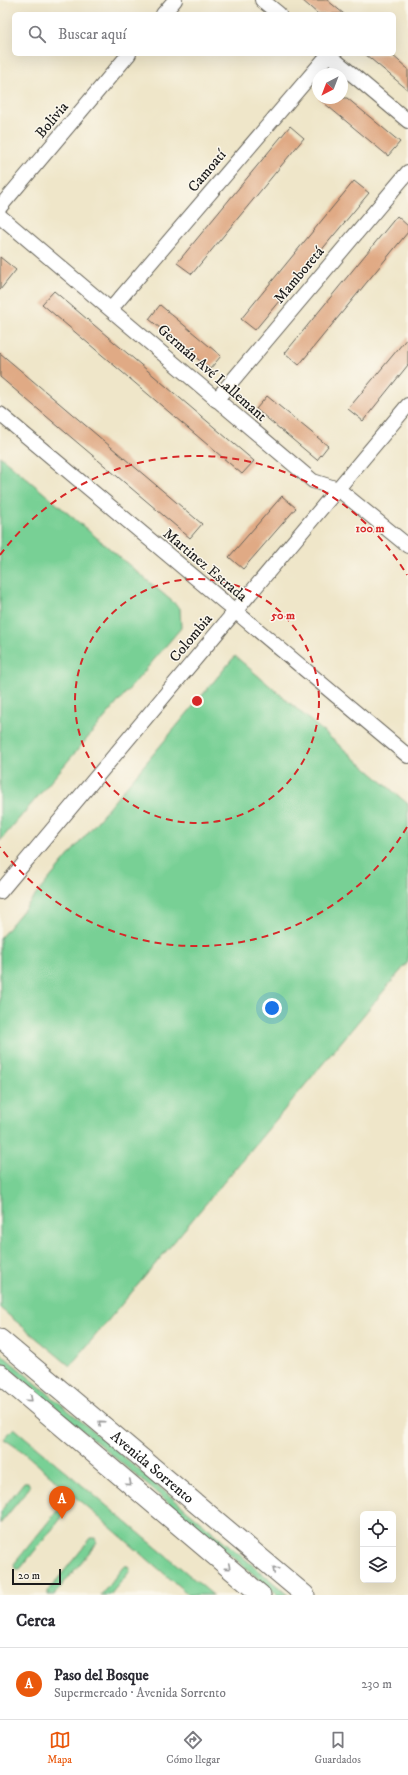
<!DOCTYPE html>
<html lang="es">
<meta charset="utf-8">
<style>
:root{--surface:#fff;--page:#f7f7f7;--text:#2b2b33;--muted:#7c7c81;--line:#e1e1e2;--accent:#ea580c}
body{margin:0;font-family:"IM FELL DW Pica",serif;background:var(--page);color:var(--text)}
.controls{position:absolute;right:12px;bottom:12px;display:grid;overflow:hidden;border-radius:6px;box-shadow:0 4px 16px #0002}
.controls button{width:36px;height:36px;display:grid;place-items:center;padding:0;border:0;border-bottom:1px solid var(--line);background:var(--surface);color:var(--text);font:20px sans-serif}
.compass{position:absolute;left:312px;top:68px;width:36px;height:36px;border-radius:50%;background:var(--surface);box-shadow:0 4px 16px #0002;rotate:222deg}
.scale{position:absolute;left:12px;bottom:10px;width:49px;box-sizing:border-box;padding-left:4px;border:2px solid #1c1c1c;border-top:0;font-size:11px;line-height:14px;white-space:nowrap;color:#1c1c1c;-webkit-text-stroke:3px #fbf7ec;paint-order:stroke}
.you{position:absolute;left:272px;top:1008px;width:14px;height:14px;margin:-10px;border:3px solid #fff;border-radius:50%;background:#1a73e8;box-shadow:0 0 0 6px #1a73e833}
.badge{display:grid;place-items:center;width:26px;height:26px;border-radius:50%;background:var(--accent);color:#fff;font-size:13px;font-weight:700}
.pin{position:absolute;translate:-50% -33px;filter:drop-shadow(0 1px 2px #0008)}
.pin::after{content:'';position:absolute;top:21px;width:14px;height:12px;background:inherit;clip-path:polygon(0 0,100% 0,50% 100%)}
.list{margin:0;padding:0;list-style:none}
h2{display:flex;justify-content:space-between;align-items:center;height:52px;margin:0;padding:0 16px;font-size:17px}
h2 small{font-size:13px;font-weight:400;color:var(--muted)}
.list li{display:grid;grid-template-columns:26px 1fr auto;gap:12px;align-items:center;box-sizing:border-box;height:72px;padding:0 16px;border-top:1px solid var(--line)}
.list b{display:block;font-size:15px;white-space:nowrap}
.list p{margin:0;font-size:13px;white-space:nowrap;color:var(--muted)}
.list em{font-size:13px;font-style:normal;color:var(--muted)}
.icon{flex:none;width:22px;height:22px;fill:none;stroke:currentColor;stroke-width:2;stroke-linecap:round;stroke-linejoin:round}
.map{position:relative;flex:none;width:408px;height:1595px;overflow:hidden}
.search{position:absolute;background:var(--surface);box-shadow:0 4px 16px #0002;left:12px;right:12px;top:12px;height:44px;display:flex;align-items:center;gap:10px;box-sizing:border-box;padding:0 14px;border-radius:6px;color:var(--muted);font-size:15px}
.sheet{height:124px;background:var(--surface)}
nav{display:flex;justify-content:space-around;align-items:center;box-sizing:border-box;height:56px;border-top:1px solid var(--line);background:var(--surface);font-size:11px;color:var(--muted)}
nav a{display:grid;justify-items:center;gap:2px}
nav .on{color:var(--accent)}
.map>svg:first-child{display:block}
.green{fill:#78d095;stroke:#4a7658}
.building{fill:#e0aa85}
.lines{fill:none;stroke-linecap:round;stroke-linejoin:round}
.minor-casing{stroke:#666359;stroke-width:16}
.secondary-casing{stroke:#666359;stroke-width:21}
.minor{stroke:#fff;stroke-width:14}
.secondary{stroke:#fff;stroke-width:19}
.oneway{stroke:#999}
.ring{fill:none;stroke:#d62828;stroke-width:2;stroke-dasharray:7 5}
.labels{text-anchor:middle;dominant-baseline:central;stroke-width:3;stroke-linejoin:round;paint-order:stroke}
.street-label{font-size:15px;fill:#1c1c1c;stroke:#fbf7ec}
.centre{fill:#d62828;stroke:#fbf7ec;stroke-width:2}
.ring-label{font-size:12px;text-anchor:middle;font-weight:bold;fill:#d62828;stroke:#fbf7ec;stroke-width:3;stroke-linejoin:round;paint-order:stroke}
</style>
<div class="map">
<svg width="408" height="1595" viewBox="0 0 408 1595">
<rect width="100%" height="100%" fill="#fbf7ec"/>
<filter id="ink" filterUnits="userSpaceOnUse"><feTurbulence type="fractalNoise" baseFrequency=".025" numOctaves="2"/><feDisplacementMap in="SourceGraphic" scale="8" xChannelSelector="R" yChannelSelector="G"/><feConvolveMatrix kernelMatrix="1 2 1 2 8 2 1 2 1" color-interpolation-filters="sRGB"/></filter>
<filter id="wash" filterUnits="userSpaceOnUse"><feTurbulence type="fractalNoise" baseFrequency=".012" numOctaves="4" result="noise"/><feDisplacementMap in="SourceGraphic" scale="16" xChannelSelector="R" yChannelSelector="G"/><feGaussianBlur stdDeviation="0.9" result="paint"/><feColorMatrix in="noise" values="0 0 0 0 0 0 0 0 0 0 0 0 0 0 0 0 0 1.4 0 .05"/><feComposite in="paint" operator="in"/></filter>
<g filter="url(#wash)">
<rect width="100%" height="100%" fill="#efe6c9"/>
<g class="green">
<path d="M0 456 180 608 181 628 0 841Z"/>
<path d="M235 656 408 804V962L70 1366 0 1308V938Z"/>
<path d="M0 1353 288 1595H278L0 1361Z"/>
<path d="M14 1428 213 1595H189L22 1451 4 1439Z"/>
<path d="M24 1482H28L30 1487 0 1524V1512Z"/>
<path d="M57 1511H62L63 1516 20 1569H15L14 1564Z"/>
<path d="M91 1538H95L97 1543 54 1595H48V1591Z"/>
<path d="M124 1566H128L130 1571 110 1595H101Z"/>
</g>
<g id="blocks">
<g class="building">
<path d="M302 0H327L344 14H318Z"/>
<path d="M365 54H391L408 69V90Z"/>
<path d="M318 98H347L400 142 388 156Z"/>
<path d="M290 126 304 138 192 274 177 263Z"/>
<path d="M354 181 369 193 255 330 241 319Z"/>
<path d="M397 216 408 226V232L299 365 285 353Z"/>
<path d="M0 257 16 270 0 290Z"/>
<path d="M54 291 254 461 242 474 42 304Z"/>
<path d="M160 305 221 356 210 369 149 319Z"/>
<path d="M408 337V365L363 421 348 409Z"/>
<path d="M0 353 202 524 190 538 0 377Z"/>
<path d="M267 396 328 446 317 460 256 409Z"/>
<path d="M282 496 296 508 243 569 229 557Z"/>
</g>
</g>
</g>
<g filter="url(#ink)">
<use href="#blocks" fill-opacity="0" stroke="#666359" stroke-width="1"/>
<g class="lines">
<g class="minor-casing">
<g id="minor">
<path d="M262 0 279 14"/>
<path d="M163 14 175 0"/>
<path d="M328 54 408 121"/>
<path d="M0 207 129 54"/>
<path d="M0 216 313 481 338 489 408 546"/>
<path d="M111 309 328 55"/>
<path d="M216 400 408 172"/>
<path d="M0 414 408 756"/>
<path d="M0 892 408 405"/>
</g>
</g>
<g class="secondary-casing">
<g id="secondary">
<path id="s1" d="M0 1339 305 1595"/>
<path d="M0 1374 261 1595"/>
</g>
</g>
<use href="#minor" class="minor"/>
<use href="#secondary" class="secondary"/>
</g>
<defs><path id="oneway-chevron" d="M-2-3.5L2.5 0L-2 3.5" fill="none" stroke-width="1.6" stroke-linecap="round" stroke-linejoin="round"/></defs>
<g class="oneway">
<use href="#oneway-chevron" transform="translate(30 1399) rotate(40)"/>
<use href="#oneway-chevron" transform="translate(101 1423) rotate(-140)"/>
<use href="#oneway-chevron" transform="translate(129 1483) rotate(40)"/>
<use href="#oneway-chevron" transform="translate(228 1567) rotate(40)"/>
<use href="#oneway-chevron" transform="translate(275 1570) rotate(-140)"/>
</g>
</g>
<g class="ring">
<circle cx="197" cy="701" r="122"/>
<path d="M407 827A245 245 0 0 1 0 847M0 555A245 245 0 0 1 407 575"/>
</g>
<g class="labels">
<g class="street-label">
<text transform="translate(52 120) rotate(-50)">Bolivia</text>
<text transform="translate(207 171) rotate(-50)">Camoatí</text>
<text transform="translate(299 275) rotate(-50)">Mamboretá</text>
<text transform="translate(212 373) rotate(41)">Germán Avé Lallemant</text>
<text transform="translate(205 565) rotate(40)">Martinez Estrada</text>
<text transform="translate(191 638) rotate(-50)">Colombia</text>
<text stroke="none"><textPath href="#s1" startOffset="199">Avenida Sorrento</textPath></text>
</g>
</g>
<circle cx="197" cy="701" r="6" class="centre"/>
<g class="ring-label">
<text x="370" y="532">100 m</text>
<text x="283" y="619">50 m</text>
</g>
</svg>
<div class="controls">
<button><svg class="icon" aria-label="locate" viewBox="0 0 24 24"><circle cx="12" cy="12" r="6"/><path d="M12 2v4M12 18v4M2 12h4M18 12h4"/></svg></button>
<button><svg class="icon" aria-label="layers" viewBox="0 0 24 24"><path d="M12 4l9 5-9 5-9-5zM3 14l9 5 9-5"/></svg></button>
</div>
<svg class="compass" viewBox="-18 -18 36 36"><path d="M0-13l5 13h-10z" fill="#e53935"/><path d="M0 13l5-13h-10z" fill="#7c7c81"/></svg>
<div class="scale">20 m</div>
<div class="you"></div>
<div class="pin badge" style="left:62px;top:1519px">A</div>
<div class="search"><svg class="icon" aria-label="search" viewBox="0 0 24 24"><circle cx="10" cy="10" r="6"/><path d="M15 15l6 6"/></svg>Buscar aquí</div>
</div>
<section class="sheet">
<h2>Cerca<small></small></h2>
<ul class="list">
<li><span class="badge">A</span><div><b>Paso del Bosque</b><p>Supermercado · Avenida Sorrento</p></div><em>230 m</em></li>
</ul>
</section>
<nav>
<a class="on"><svg class="icon" aria-label="map" viewBox="0 0 24 24"><path d="M3 6l6-2 6 2 6-2v14l-6 2-6-2-6 2zM9 4v14M15 6v14"/></svg>Mapa</a>
<a><svg class="icon" aria-label="directions" viewBox="0 0 24 24"><path d="M12 3l9 9-9 9-9-9zM9 14v-3h6M13 9l2 2-2 2"/></svg>Cómo llegar</a>
<a><svg class="icon" aria-label="saved" viewBox="0 0 24 24"><path d="M7 4h10v16l-5-4-5 4z"/></svg>Guardados</a>
</nav>
